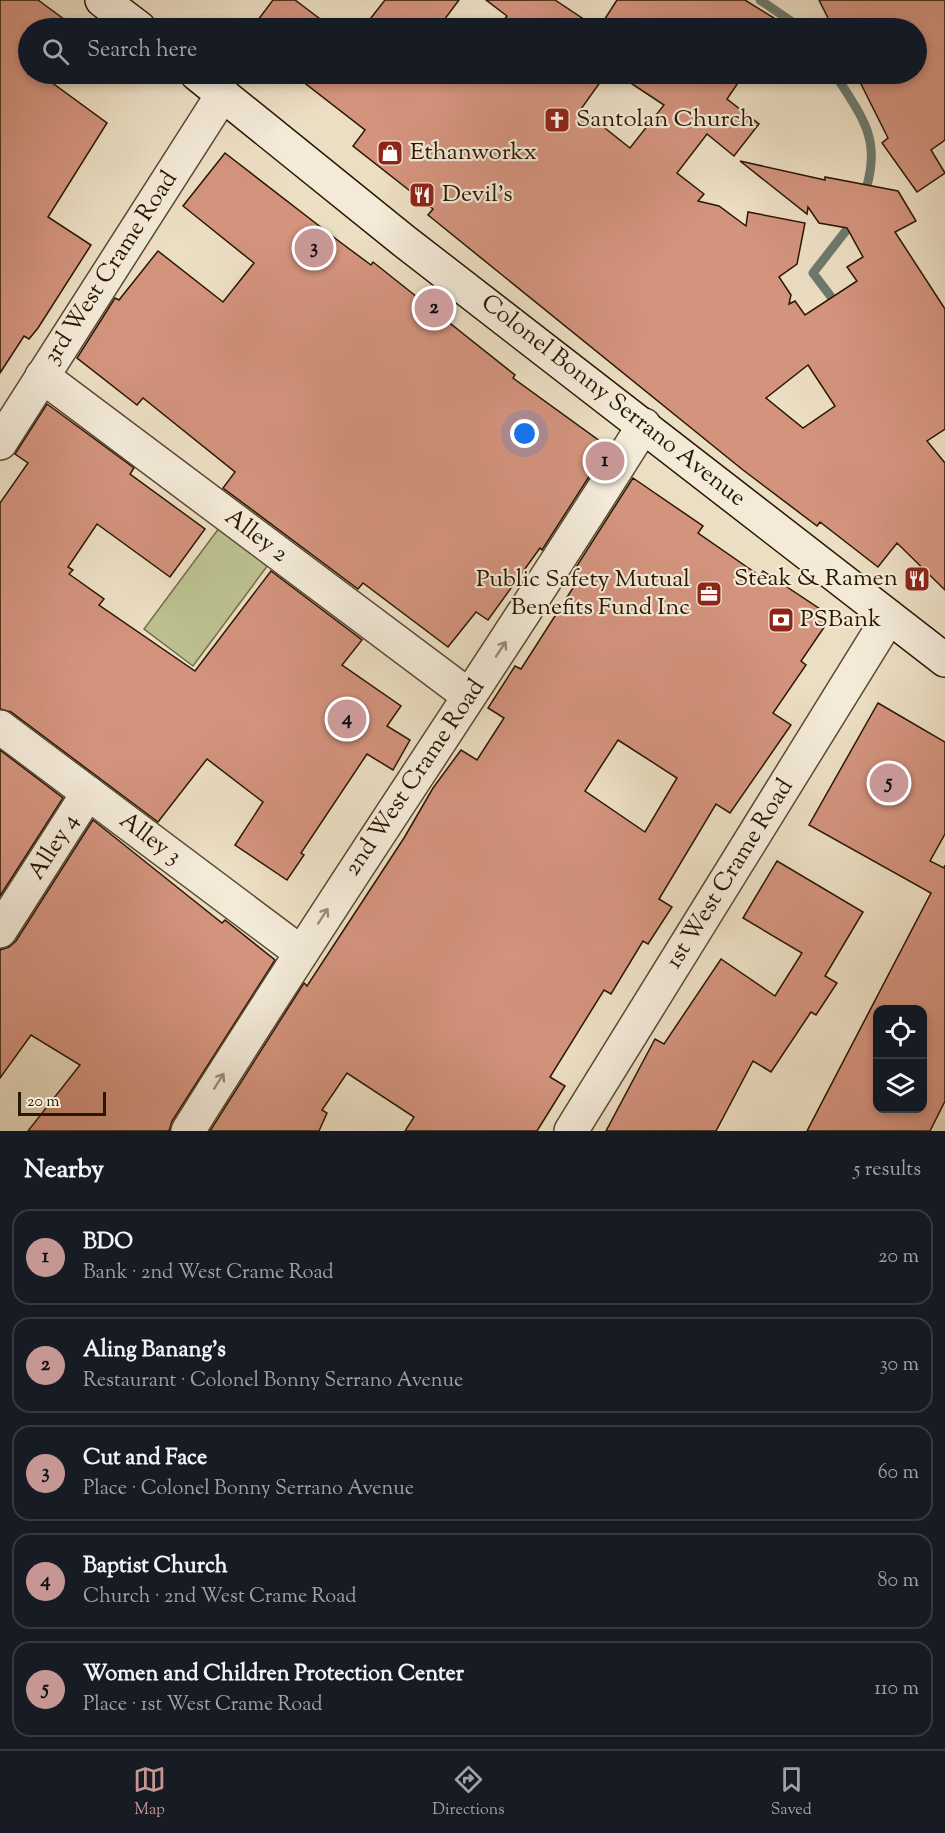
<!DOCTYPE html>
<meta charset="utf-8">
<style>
:root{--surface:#171b24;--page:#242831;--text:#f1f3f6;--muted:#9ea1a6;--line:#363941;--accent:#c59692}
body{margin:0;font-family:"Sorts Mill Goudy",serif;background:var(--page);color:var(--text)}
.controls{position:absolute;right:18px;bottom:18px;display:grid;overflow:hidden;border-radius:12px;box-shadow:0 3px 9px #0003}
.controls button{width:54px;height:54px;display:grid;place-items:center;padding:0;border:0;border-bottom:2px solid var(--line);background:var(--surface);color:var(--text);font:30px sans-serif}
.scale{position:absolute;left:18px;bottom:15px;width:88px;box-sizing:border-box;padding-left:6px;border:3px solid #2a1701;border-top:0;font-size:16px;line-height:21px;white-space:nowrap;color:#2a1701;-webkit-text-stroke:4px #f3ead8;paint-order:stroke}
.you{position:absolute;left:525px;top:434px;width:21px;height:21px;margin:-15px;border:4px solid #fff;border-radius:50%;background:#1a73e8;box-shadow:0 0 0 9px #1a73e833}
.badge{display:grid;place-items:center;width:39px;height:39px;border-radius:50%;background:var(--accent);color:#111;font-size:20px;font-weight:700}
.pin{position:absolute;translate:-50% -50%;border:3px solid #fff;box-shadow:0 2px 6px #0006}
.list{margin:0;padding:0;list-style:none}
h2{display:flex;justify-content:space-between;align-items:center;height:78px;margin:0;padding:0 24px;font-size:26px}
h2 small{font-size:20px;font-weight:400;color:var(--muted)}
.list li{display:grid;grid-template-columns:39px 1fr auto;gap:18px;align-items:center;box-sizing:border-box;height:96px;margin:0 12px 12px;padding:0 12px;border:2px solid var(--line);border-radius:18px}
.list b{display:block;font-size:22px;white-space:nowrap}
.list p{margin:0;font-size:20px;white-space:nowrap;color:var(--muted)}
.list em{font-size:20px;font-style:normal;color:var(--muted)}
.icon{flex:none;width:33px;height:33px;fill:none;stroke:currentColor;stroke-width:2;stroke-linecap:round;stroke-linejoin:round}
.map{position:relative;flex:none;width:945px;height:1131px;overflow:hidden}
.search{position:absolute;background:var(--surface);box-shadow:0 3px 9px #0003;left:18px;right:18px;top:18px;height:66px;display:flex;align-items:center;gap:15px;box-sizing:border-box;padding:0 21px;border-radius:33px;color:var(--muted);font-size:22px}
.sheet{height:618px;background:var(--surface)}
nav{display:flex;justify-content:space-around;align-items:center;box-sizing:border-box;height:84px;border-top:2px solid var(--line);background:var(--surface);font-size:16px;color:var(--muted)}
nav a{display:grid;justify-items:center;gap:3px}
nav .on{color:var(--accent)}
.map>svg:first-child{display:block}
.green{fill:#bcc090;stroke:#736c48;stroke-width:1.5}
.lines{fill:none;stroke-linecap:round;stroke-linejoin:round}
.stream{stroke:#6d7a6e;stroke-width:9}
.building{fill:#d3937d;stroke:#2a1701;stroke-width:1.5;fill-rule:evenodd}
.minor-casing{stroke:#5a4932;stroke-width:36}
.secondary-casing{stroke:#2a1701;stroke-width:36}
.minor{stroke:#f3ead8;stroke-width:33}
.secondary{stroke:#f3ead8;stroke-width:33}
.oneway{stroke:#998b77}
.labels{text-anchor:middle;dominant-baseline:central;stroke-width:4.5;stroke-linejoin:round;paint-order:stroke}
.poi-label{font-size:24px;fill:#2a1701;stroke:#f3ead8;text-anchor:start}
.street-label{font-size:24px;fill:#2a1701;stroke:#f3ead8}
</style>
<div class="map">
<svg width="945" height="1131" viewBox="0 0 945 1131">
<rect width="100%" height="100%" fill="#ecdec3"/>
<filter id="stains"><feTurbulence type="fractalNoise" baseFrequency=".00333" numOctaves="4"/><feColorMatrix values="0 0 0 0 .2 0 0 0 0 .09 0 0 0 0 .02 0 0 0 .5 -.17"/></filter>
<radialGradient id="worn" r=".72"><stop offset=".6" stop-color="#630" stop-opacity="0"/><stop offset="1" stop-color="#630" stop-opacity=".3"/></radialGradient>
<path class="green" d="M219 528 268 565 193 666 144 629Z"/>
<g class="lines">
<g class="stream">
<path d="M760 0 801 28"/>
<path d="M835 74C863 119 883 140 864 195"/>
<path d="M838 306 813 273 855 219"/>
</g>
</g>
<g class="building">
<path d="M0 0H38L76 28H28V74H40L107 123 48 217 91 245 38 328 29 339 24 336 0 373Z"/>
<path d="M273 0H295L332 28H252Z"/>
<path d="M385 0H459L438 28H363Z"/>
<path d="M486 0H555L597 28H497L507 16Z"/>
<path d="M617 0H745L790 28H599Z"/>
<path d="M819 0H945V140L931 150 945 173 917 192 882 143 888 138 856 74H916V28H833Z"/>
<path d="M293 74H390L402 83 409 74H606L581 109 630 148 664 105 617 74H664L678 83 685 74H744L727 99 759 124 734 156 707 134 677 173 704 194 698 201 719 206 746 226 748 212 805 223 797 264 779 277 791 295 789 304 795 301 805 315 857 281 847 267 863 257 847 228 819 223 808 207 807 214 740 161 825 180V177L898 191 916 221 895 232 945 309V429L927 441 945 463V590L897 543 878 567 820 522 817 526 743 470 428 215 433 209 353 146 365 130ZM808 365 835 406 803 428 766 398Z"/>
<path d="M225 153 340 242 371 265 373 262 515 375 513 378 608 447 542 550 540 548 488 620 476 612 448 647 363 583 358 589 223 488 235 472 143 398 137 405 77 358 115 298 119 300 158 251 223 302 254 263 183 206Z"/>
<path d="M47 404 134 468 130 474 205 529 170 577 97 524 68 567 73 570 69 574 104 599 99 605 195 671 271 571 362 640 342 665 401 706 387 726 410 740 393 770 367 754 301 853 304 855 287 880 235 845 263 802 207 759 158 822 11 712 0 709V503L28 463 15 454Z"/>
<path d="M633 478 703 526 698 533 760 576 763 571 826 613 821 620 827 623 801 661 806 665 773 713 791 725 730 813 716 804 659 899 672 907 648 944 643 941 611 994 604 990 550 1077 565 1086 537 1131H405L414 1117 347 1073 322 1110 327 1113 319 1131H210L304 983 307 986 404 838 433 788 461 750 477 760 504 718 488 708 515 666 521 669 580 577 573 572ZM618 740 677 778 645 832 585 791Z"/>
<path d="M878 703 945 742V834L930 861 944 868 945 865V1101L930 1131H807L931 893 809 825ZM878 1010H922V1108H878Z"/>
<path d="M0 750 63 798 0 896Z"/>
<path d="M93 820 222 923 225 920 275 960 172 1121 169 1131H28L80 1065 31 1035 0 1078V950L9 947 16 941Z"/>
<path d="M777 861 863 912 825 976 837 983 816 1015 811 1012 771 1072 753 1061 716 1131H606L655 1039 664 1044 721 959 775 996 802 953 743 918Z"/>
</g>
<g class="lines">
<g class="minor-casing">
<g id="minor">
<path d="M42 376 469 696"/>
<path d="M0 443 223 94"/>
<path d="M0 727 300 952"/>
<path d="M0 931 88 793"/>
<path d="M188 1131C336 893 495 663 644 425"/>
<path d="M571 1131 889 617"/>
</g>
</g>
<g class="secondary-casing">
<g id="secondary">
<path d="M102 0 139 28"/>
<path d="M197 74 404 241 945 660"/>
</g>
</g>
<use href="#minor" class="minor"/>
<use href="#secondary" class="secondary"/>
</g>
<defs><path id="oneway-shaft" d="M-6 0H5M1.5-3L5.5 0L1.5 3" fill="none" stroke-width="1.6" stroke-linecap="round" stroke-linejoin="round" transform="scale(1.5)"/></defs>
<g class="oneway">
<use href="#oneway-shaft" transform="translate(501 649) rotate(-56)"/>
<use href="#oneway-shaft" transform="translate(323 916) rotate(-57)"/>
<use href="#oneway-shaft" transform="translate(219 1081) rotate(-58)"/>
</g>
<defs>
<g id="church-square" transform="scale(1.35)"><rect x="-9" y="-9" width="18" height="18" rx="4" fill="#8f2418" stroke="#f3ead8"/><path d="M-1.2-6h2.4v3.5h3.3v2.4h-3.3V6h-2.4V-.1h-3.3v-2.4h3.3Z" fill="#fff"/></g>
<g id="shop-square" transform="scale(1.35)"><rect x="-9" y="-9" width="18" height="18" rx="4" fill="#8f2418" stroke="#f3ead8"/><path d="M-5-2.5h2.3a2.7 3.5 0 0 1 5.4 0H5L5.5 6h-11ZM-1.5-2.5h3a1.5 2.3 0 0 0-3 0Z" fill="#fff"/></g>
<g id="restaurant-square" transform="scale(1.35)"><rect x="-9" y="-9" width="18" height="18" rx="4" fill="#8f2418" stroke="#f3ead8"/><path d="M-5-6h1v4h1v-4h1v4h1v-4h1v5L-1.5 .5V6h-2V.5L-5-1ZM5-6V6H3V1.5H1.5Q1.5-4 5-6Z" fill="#fff"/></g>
<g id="office-square" transform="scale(1.35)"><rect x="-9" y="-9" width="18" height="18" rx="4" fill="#8f2418" stroke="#f3ead8"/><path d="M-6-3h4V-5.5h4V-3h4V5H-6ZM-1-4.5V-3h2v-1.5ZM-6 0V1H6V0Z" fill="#fff"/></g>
<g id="bank-square" transform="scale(1.35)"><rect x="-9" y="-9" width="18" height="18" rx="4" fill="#8f2418" stroke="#f3ead8"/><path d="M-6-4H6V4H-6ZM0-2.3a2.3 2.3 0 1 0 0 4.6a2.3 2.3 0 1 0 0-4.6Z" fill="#fff"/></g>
</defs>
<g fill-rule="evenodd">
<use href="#church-square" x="557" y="120"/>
<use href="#shop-square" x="390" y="153"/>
<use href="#restaurant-square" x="422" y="195"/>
<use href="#restaurant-square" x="917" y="579"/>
<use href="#office-square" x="709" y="594"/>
<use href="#bank-square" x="781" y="620"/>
</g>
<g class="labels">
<g class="poi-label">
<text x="576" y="120">Santolan Church</text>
<text x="410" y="153">Ethanworkx</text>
<text x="442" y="195">Devil's</text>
<text x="898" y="579" text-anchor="end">Steak &amp; Ramen</text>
<text x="690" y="580" text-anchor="end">Public Safety Mutual<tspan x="690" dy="28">Benefits Fund Inc</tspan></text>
<text x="800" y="620">PSBank</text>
</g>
<g class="street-label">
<text transform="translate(111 268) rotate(-57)">3rd West Crame Road</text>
<text transform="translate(613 401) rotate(38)">Colonel Bonny Serrano Avenue</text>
<text transform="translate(256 536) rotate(37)">Alley 2</text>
<text transform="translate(415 778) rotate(-56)">2nd West Crame Road</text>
<text transform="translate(150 839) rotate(37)">Alley 3</text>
<text transform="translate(54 847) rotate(-58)">Alley 4</text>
<text transform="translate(730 874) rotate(-58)">1st West Crame Road</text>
</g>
</g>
<rect width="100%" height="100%" filter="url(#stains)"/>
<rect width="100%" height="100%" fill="url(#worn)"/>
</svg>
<div class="controls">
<button><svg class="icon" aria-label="locate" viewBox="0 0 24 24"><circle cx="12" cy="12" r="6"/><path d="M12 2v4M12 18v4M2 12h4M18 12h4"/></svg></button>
<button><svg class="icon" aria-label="layers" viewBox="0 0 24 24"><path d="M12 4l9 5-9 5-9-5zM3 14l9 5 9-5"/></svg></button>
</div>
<div class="scale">20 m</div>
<div class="you"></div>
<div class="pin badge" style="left:605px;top:461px">1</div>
<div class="pin badge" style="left:434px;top:308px">2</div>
<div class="pin badge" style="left:314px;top:248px">3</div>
<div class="pin badge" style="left:347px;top:719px">4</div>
<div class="pin badge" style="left:889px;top:783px">5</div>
<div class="search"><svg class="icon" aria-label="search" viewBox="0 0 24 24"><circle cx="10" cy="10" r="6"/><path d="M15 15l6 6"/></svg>Search here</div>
</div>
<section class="sheet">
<h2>Nearby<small>5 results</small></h2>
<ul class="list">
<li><span class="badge">1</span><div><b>BDO</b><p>Bank · 2nd West Crame Road</p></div><em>20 m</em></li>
<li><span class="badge">2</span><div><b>Aling Banang's</b><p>Restaurant · Colonel Bonny Serrano Avenue</p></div><em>30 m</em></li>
<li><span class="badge">3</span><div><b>Cut and Face</b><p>Place · Colonel Bonny Serrano Avenue</p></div><em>60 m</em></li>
<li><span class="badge">4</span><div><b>Baptist Church</b><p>Church · 2nd West Crame Road</p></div><em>80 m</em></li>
<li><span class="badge">5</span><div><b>Women and Children Protection Center</b><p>Place · 1st West Crame Road</p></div><em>110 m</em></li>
</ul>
</section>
<nav>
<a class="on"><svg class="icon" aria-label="map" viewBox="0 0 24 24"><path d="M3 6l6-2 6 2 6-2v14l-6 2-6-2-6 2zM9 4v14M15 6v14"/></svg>Map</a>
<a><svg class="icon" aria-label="directions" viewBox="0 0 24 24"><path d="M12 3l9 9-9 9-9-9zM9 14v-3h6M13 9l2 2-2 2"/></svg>Directions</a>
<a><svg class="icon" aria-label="saved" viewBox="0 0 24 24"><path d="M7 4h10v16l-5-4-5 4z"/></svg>Saved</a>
</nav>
